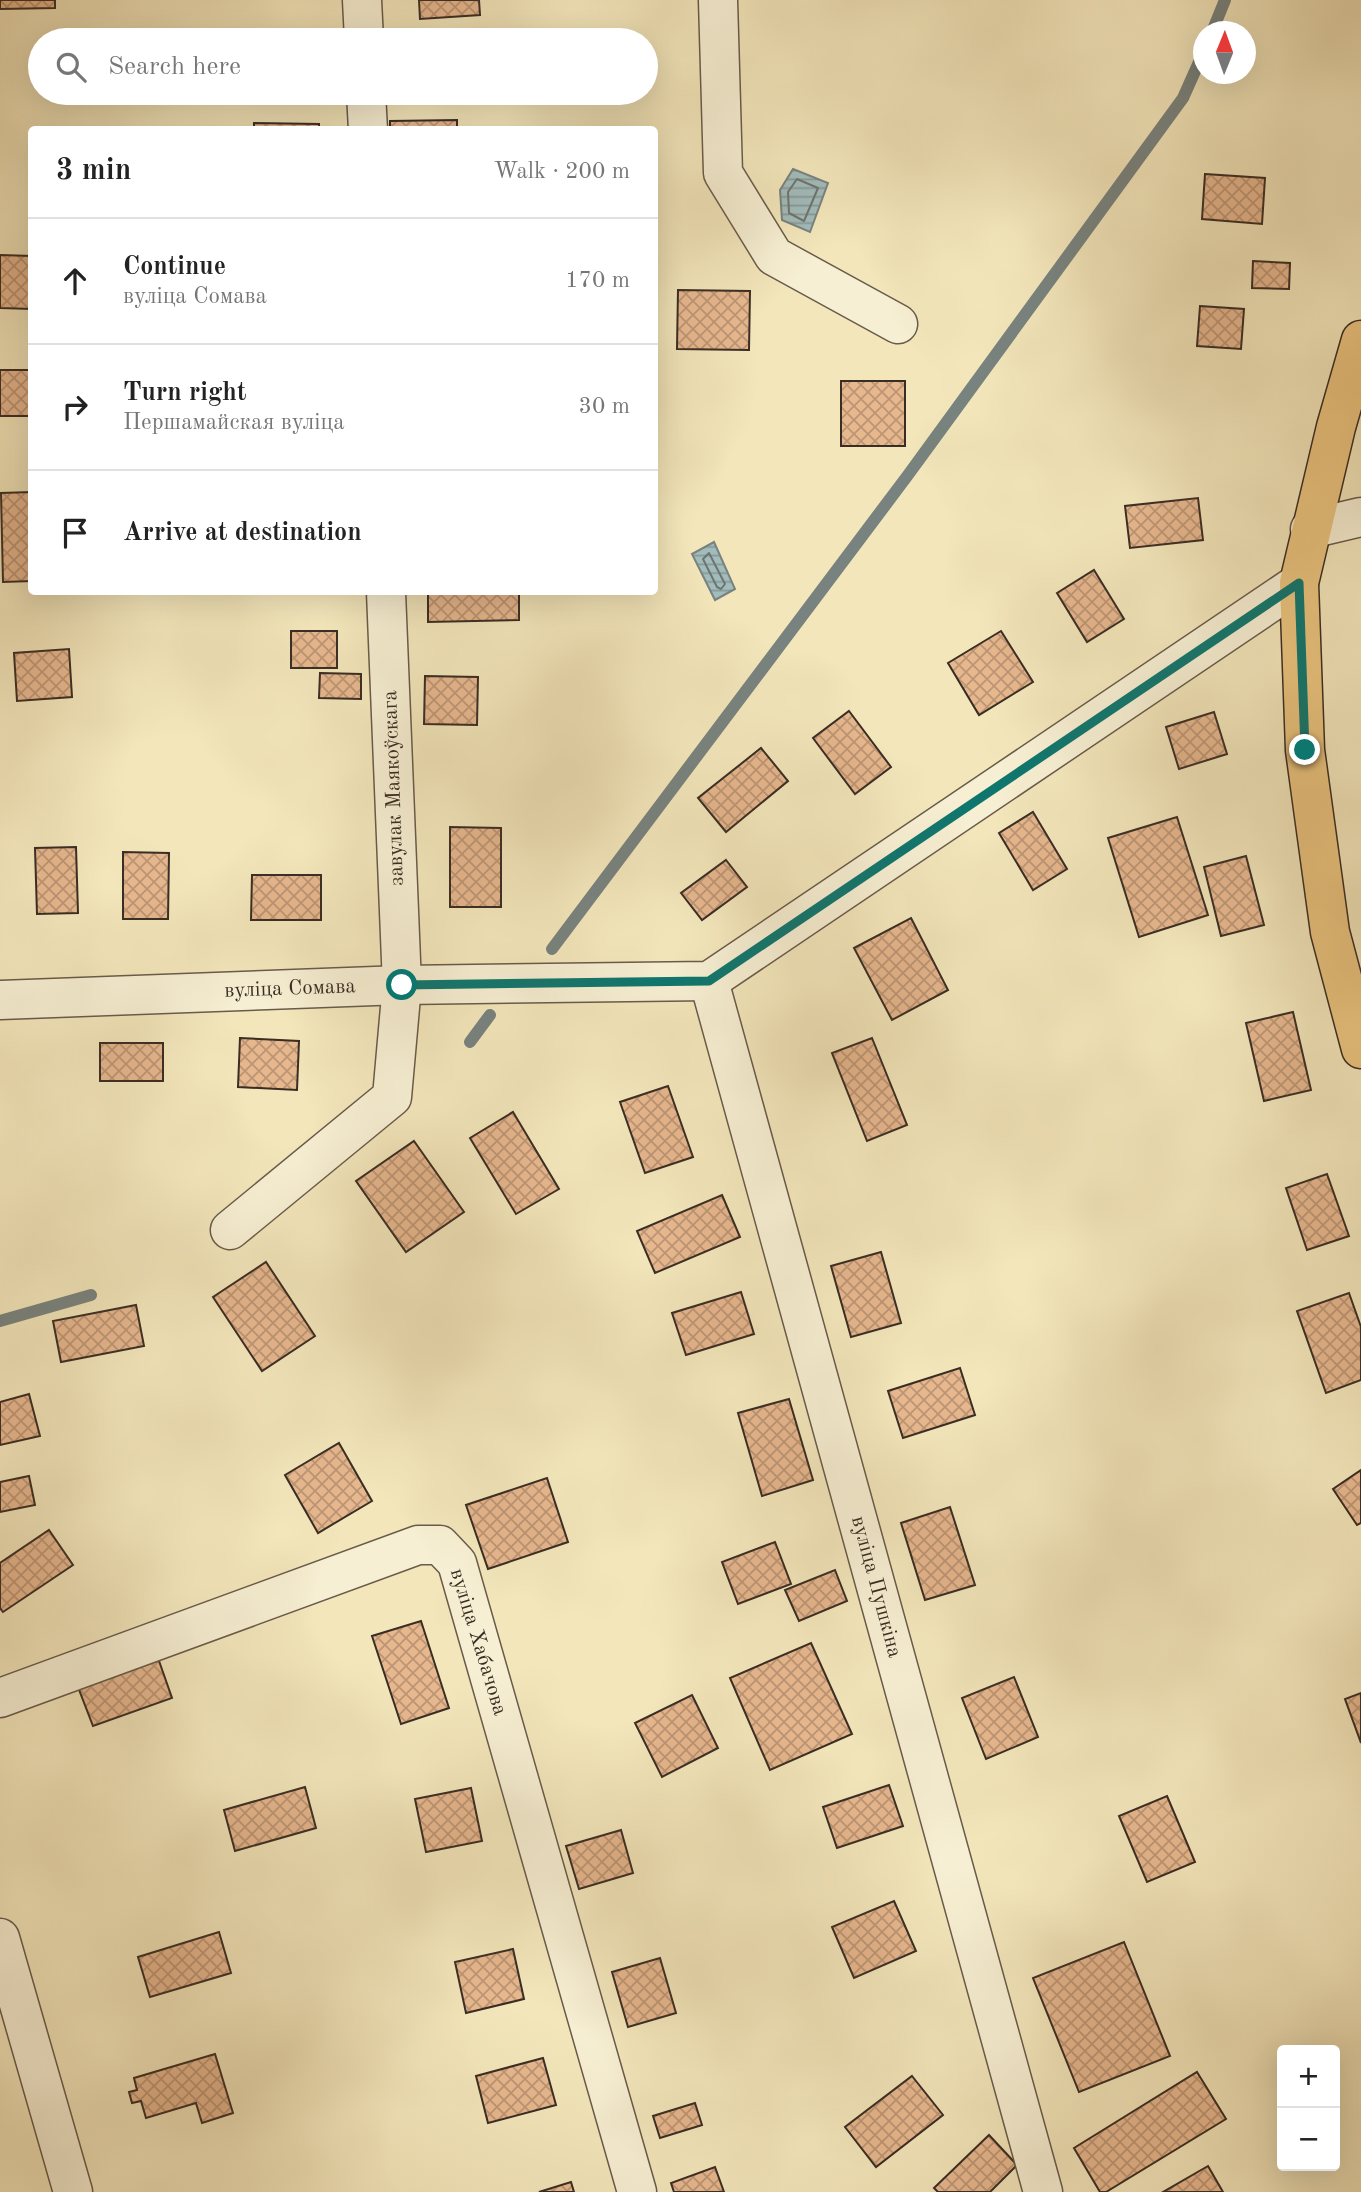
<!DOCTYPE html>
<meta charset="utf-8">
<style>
:root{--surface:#fff;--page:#f2f2f2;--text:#222;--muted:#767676;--line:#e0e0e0}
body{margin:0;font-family:"Old Standard TT",serif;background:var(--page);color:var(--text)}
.controls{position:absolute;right:21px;bottom:21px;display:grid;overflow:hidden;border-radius:7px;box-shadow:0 7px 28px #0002}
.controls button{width:63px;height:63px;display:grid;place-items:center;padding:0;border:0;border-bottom:2px solid var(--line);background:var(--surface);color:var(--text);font:35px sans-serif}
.compass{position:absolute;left:1193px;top:21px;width:63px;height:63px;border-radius:50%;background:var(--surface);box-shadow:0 7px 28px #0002;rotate:1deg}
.stop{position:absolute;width:21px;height:21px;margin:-16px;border:5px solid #0f766e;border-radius:50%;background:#fff}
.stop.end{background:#0f766e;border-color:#fff;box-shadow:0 2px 7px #0008}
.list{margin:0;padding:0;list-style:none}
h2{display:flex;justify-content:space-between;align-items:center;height:91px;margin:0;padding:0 28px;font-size:30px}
h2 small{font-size:23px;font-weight:400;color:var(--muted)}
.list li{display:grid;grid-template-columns:46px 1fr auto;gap:21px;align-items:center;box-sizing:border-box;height:126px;padding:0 28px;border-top:2px solid var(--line)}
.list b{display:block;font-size:26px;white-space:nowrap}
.list p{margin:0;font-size:23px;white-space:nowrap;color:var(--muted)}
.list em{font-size:23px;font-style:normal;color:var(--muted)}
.icon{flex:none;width:38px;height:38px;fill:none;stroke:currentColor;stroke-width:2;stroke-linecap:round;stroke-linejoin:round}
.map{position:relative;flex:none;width:1361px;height:2192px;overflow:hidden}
.search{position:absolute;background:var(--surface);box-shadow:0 7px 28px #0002;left:28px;top:28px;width:630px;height:77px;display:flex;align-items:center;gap:18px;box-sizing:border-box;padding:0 24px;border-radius:38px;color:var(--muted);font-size:26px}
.panel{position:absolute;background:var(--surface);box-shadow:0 7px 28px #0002;left:28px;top:126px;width:630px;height:469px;border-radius:7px}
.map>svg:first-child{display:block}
.water{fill:url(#water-rules);stroke:#78837f;stroke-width:2}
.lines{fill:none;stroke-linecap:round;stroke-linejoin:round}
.shore{stroke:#6e7470;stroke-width:2}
.stream{stroke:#78837f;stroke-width:12}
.building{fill:url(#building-cross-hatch);stroke:#392d24;stroke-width:2}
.minor-casing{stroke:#685b4a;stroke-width:41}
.major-casing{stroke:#392d24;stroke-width:41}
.minor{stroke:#f7efd3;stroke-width:38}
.major{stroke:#eac37e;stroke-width:38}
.route{stroke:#0f766e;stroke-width:9}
.labels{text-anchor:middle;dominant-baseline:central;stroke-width:6;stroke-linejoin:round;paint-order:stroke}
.street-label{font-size:21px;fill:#392d24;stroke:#f7efd3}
</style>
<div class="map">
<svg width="1361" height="2192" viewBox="0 0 1361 2192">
<defs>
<pattern id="water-rules" width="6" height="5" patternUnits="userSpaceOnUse" patternTransform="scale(1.75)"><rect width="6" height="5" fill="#a2bcbc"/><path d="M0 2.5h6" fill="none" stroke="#859999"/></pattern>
<pattern id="building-cross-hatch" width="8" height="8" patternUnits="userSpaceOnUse" patternTransform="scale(1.75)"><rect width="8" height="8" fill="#e7b78e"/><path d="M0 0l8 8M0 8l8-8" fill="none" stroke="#bc9574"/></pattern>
</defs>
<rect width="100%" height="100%" fill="#f3e6bb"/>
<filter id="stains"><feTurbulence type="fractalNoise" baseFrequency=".00286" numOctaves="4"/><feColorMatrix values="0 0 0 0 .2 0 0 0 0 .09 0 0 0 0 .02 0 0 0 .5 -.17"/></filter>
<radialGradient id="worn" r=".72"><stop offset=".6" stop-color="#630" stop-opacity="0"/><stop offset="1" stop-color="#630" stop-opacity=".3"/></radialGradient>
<g class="water">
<path d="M793 169 828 183 810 232 782 220 780 190Z"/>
<path d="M714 542 735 589 715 600 692 554Z"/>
</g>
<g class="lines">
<g class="shore">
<path d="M797 179 818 188 804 221 789 213 788 192Z"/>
<path d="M709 553 725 584 721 589 717 587 703 559Z"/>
</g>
<g class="stream">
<path d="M1212 32 1225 0"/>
<path d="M552 949 908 475 1183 98 1204 51"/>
<path d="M470 1042 490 1015"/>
<path d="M0 1321 91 1295"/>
</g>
</g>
<g class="building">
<path d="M0 0H55V8L0 9Z"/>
<path d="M419 0H479L480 15 420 19Z"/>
<path d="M457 120V130H390V121Z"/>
<path d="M254 123 319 124V130H254Z"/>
<path d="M1205 174 1265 178 1262 224 1202 219Z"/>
<path d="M0 255 32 256V309L0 308Z"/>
<path d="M1253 261 1290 263 1289 289 1252 288Z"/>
<path d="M678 290 750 291 749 350 677 349Z"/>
<path d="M1200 306 1244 309 1241 349 1197 346Z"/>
<rect x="0" y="370" width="32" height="46"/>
<rect x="841" y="381" width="64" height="65"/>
<path d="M32 492V581L3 582 1 493Z"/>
<path d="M1198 498 1203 540 1130 548 1125 506Z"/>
<path d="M1094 570 1124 619 1087 642 1057 593Z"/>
<path d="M428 592H519V620L428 622Z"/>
<rect x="291" y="631" width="46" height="37"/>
<path d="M1001 631 1033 682 979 715 948 663Z"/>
<path d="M69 649 72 697 17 701 14 653Z"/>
<path d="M320 673 361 674V699L319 698Z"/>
<path d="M425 676 478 677 477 725 424 724Z"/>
<path d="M849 711 891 767 855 794 813 738Z"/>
<path d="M1214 712 1227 754 1179 769 1166 727Z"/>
<path d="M761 748 788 781 726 832 698 798Z"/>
<path d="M1033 812 1067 869 1033 890 999 833Z"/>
<path d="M1177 817 1208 915 1139 937 1108 838Z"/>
<path d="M450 827 501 828V907H450Z"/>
<path d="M76 847 78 913 37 914 35 848Z"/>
<path d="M123 852 169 853 168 919H123Z"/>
<path d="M1246 856 1264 925 1221 936 1204 867Z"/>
<path d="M726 860 747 887 702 920 681 893Z"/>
<path d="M252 875H321V920H251Z"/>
<path d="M911 918 948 990 892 1020 854 948Z"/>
<path d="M1293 1012 1311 1090 1264 1101 1246 1023Z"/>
<path d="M240 1038 299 1041 297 1090 238 1087Z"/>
<path d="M872 1038 907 1125 867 1141 832 1053Z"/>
<rect x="100" y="1043" width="63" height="38"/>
<path d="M668 1086 693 1157 645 1173 620 1102Z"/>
<path d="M513 1112 559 1189 516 1214 470 1138Z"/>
<path d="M414 1141 464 1212 406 1252 356 1181Z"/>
<path d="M1327 1174 1349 1236 1307 1250 1286 1188Z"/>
<path d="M722 1195 740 1237 655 1273 637 1231Z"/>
<path d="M881 1252 901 1323 851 1337 831 1266Z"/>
<path d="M266 1262 315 1336 262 1371 213 1297Z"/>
<path d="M741 1292 754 1334 686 1355 672 1313Z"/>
<path d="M1349 1293 1361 1327V1380L1326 1393 1297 1311Z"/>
<path d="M136 1305 144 1346 61 1362 53 1321Z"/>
<path d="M960 1368 975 1415 903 1438 888 1391Z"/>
<path d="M29 1394 40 1436 0 1445V1402Z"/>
<path d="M789 1399 813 1480 762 1496 738 1413Z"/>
<path d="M339 1443 372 1501 318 1533 285 1475Z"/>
<path d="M1361 1470V1523L1357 1525 1333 1489Z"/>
<path d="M29 1476 35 1505 0 1512V1482Z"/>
<path d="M547 1478 568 1542 488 1569 466 1505Z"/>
<path d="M950 1507 975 1585 925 1600 901 1523Z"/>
<path d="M49 1530 73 1565 3 1612 0 1608V1563Z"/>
<path d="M775 1542 791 1584 738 1604 722 1562Z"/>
<path d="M835 1570 847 1601 799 1621 785 1590Z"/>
<path d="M421 1621 449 1708 401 1724 372 1636Z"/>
<path d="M811 1643 852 1734 770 1770 730 1678Z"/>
<path d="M158 1658 172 1698 93 1726 78 1687Z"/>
<path d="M1014 1677 1038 1737 986 1759 962 1698Z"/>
<path d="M1361 1693V1743L1345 1699Z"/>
<path d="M692 1695 718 1748 662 1777 635 1723Z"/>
<path d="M889 1785 903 1826 837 1848 823 1807Z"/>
<path d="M305 1787 316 1828 235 1851 224 1810Z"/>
<path d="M471 1788 482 1841 426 1852 415 1799Z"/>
<path d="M1167 1796 1195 1862 1147 1882 1119 1816Z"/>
<path d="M621 1830 633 1873 579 1889 566 1846Z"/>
<path d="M894 1901 916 1951 854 1978 832 1927Z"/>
<path d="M219 1932 231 1973 150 1997 138 1957Z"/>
<path d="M1124 1942 1170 2056 1079 2092 1033 1978Z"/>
<path d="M513 1949 524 1999 466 2013 455 1962Z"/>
<path d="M660 1958 676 2013 628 2027 612 1972Z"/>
<path d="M215 2054 233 2113 202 2123 196 2103 146 2118 141 2101 132 2103 129 2092 137 2090 134 2078Z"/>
<path d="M543 2058 556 2105 488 2123 476 2076Z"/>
<path d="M1197 2072 1226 2119 1106 2192H1100L1074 2148Z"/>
<path d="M912 2076 943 2115 876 2167 845 2127Z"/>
<path d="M695 2103 702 2125 660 2138 653 2116Z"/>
<path d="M989 2135 1017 2165 990 2192H938L934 2188Z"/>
<path d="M1208 2166 1223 2192H1163Z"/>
<path d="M715 2167 724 2192H674L671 2183Z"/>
<path d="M571 2182 574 2192H539Z"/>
</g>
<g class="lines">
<g class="minor-casing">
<g id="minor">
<path d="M362 0 364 40"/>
<path d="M718 0 723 173 774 256 898 324"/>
<path d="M366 93 368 130"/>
<path d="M1310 529 1361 517"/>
<path d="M709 981 1043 2192"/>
<path d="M0 1000 402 985 709 981 1299 583"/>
<path d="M230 1230 392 1097 402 985 386 592"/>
<path d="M0 1698 418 1545H440L457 1563 637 2192"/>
<path d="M0 1938 73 2192"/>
</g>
</g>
<g class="major-casing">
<path id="major" d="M1361 340 1336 427 1299 583 1305 750 1330 932 1361 1049"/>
</g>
<use href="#minor" class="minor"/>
<use href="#major" class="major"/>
</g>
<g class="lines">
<path class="route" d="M402 985 709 981 1299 583 1305 750"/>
</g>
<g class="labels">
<g class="street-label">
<text transform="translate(394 788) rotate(-92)">завулак Маякоўскага</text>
<text transform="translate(290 989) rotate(-2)">вуліца Сомава</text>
<text transform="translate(876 1587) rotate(75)">вуліца Пушкіна</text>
<text transform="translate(478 1642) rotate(73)">вуліца Хабачова</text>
</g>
</g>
<rect width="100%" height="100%" filter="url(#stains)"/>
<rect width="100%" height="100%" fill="url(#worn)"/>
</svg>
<div class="controls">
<button>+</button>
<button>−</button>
</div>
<svg class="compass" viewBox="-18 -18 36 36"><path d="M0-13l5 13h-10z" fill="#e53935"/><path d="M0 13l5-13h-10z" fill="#767676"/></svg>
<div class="stop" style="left:402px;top:985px"></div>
<div class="stop end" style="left:1305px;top:750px"></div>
<div class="search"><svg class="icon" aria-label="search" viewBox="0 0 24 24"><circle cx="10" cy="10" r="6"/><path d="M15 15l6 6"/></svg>Search here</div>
<section class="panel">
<h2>3 min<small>Walk · 200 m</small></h2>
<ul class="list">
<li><svg class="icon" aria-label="ahead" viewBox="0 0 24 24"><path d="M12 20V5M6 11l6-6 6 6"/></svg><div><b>Continue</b><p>вуліца Сомава</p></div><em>170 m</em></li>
<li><svg class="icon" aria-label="right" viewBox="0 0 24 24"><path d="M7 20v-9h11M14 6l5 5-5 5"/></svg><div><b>Turn right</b><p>Першамайская вуліца</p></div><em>30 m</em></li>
<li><svg class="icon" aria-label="arrive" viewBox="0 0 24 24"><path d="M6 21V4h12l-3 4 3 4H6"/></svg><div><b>Arrive at destination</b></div></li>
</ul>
</section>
</div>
